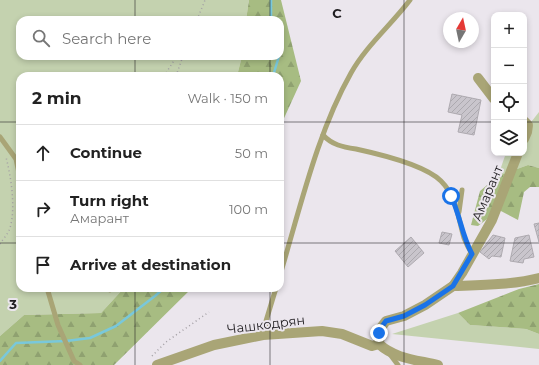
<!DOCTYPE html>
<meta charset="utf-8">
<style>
:root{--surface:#fff;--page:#f2f2f2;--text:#222;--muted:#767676;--line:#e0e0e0}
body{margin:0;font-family:Montserrat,sans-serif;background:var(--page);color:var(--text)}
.controls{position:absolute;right:12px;top:12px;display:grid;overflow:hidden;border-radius:8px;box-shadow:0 2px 6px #0003}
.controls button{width:36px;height:36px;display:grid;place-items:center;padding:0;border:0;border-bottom:1px solid var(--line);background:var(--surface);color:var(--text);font:20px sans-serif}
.compass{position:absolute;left:443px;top:12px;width:36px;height:36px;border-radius:50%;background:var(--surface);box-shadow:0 2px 6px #0003;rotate:9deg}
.stop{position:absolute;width:12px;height:12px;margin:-9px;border:3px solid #1a73e8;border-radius:50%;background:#fff}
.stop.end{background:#1a73e8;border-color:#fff;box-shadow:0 1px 4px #0008}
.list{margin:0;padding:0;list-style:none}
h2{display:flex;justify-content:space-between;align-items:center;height:52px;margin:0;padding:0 16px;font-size:17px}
h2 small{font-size:13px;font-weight:400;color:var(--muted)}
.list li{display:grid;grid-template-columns:26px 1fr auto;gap:12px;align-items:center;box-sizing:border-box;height:56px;padding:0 16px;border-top:1px solid var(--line)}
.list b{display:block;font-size:15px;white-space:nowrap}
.list p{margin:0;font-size:13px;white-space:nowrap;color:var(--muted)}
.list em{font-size:13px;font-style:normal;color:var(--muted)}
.icon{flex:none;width:22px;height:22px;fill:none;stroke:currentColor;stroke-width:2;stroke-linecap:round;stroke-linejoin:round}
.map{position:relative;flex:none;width:539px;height:365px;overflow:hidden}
.search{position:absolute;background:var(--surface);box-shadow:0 2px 6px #0003;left:16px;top:16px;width:268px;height:44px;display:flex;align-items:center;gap:10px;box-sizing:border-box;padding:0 14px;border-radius:12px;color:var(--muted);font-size:15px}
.panel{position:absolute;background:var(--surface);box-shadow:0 2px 6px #0003;left:16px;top:72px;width:268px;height:220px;border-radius:12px}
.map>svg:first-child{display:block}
.grass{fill:#c4d2af}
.forest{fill:url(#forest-firs)}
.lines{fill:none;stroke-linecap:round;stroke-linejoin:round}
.stream{stroke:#79c8db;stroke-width:2.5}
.building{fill:url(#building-hatch);stroke:#aeaab0}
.path{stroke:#a39fa4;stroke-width:1.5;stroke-dasharray:1 3;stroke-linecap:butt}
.lane{stroke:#a9a576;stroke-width:5}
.street{stroke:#a9a576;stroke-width:10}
.route{stroke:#1a73e8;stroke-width:5}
.grid{fill:none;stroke:#1e1c1f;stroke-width:1;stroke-opacity:0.55}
.labels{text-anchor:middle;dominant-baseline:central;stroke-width:4;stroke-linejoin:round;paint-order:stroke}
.street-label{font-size:13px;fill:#1e1c1f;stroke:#ebe6ed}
.grid-label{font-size:13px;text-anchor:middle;font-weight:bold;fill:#1e1c1f;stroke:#ebe6ed;stroke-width:4;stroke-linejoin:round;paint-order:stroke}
</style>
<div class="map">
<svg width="539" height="365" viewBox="0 0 539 365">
<defs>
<pattern id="forest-firs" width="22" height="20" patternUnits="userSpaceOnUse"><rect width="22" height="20" fill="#a7bc82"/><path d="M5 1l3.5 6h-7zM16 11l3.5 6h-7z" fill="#8fa170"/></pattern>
<pattern id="building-hatch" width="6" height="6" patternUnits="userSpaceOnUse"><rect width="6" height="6" fill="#c9c5cc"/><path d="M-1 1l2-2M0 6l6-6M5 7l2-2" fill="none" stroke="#aca9af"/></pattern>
</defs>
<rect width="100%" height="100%" fill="#ebe6ed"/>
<g class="grass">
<path d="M0 0H249L246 20H20V56H242L237 76H20V288H124L101 313 24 315 0 336Z"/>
<path d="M539 112V168L528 165 498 176 506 153H524V131Z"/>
<path d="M458 313 470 325 526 329 539 334V349L392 334Z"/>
</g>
<g class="forest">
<path d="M249 0H281L301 81 280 127V76H237L242 56H280V20H246Z"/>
<path d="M528 165 539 168V187H530L524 192 518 220 499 210 478 226 471 225 480 191 498 176Z"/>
<path d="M539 284V334L526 329 470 325 458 313 519 289Z"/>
<path d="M124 288H192L114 365H0V336L24 315 101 313Z"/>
</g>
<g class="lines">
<g class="stream">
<path d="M271 20V0"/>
<path d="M273 76 279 56"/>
<path d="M0 361 16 343 66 341 90 338 116 326 155 296 164 288"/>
</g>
</g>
<g class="building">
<path d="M452 94 481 100 474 135 458 132 462 115 448 112Z"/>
<path d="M539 223V242L534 224Z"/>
<path d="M442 232 452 234 449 245 439 243Z"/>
<path d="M493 235 505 238 501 257 492 256 489 259 480 252Z"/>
<path d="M529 235 534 257 524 259 523 263 510 261 515 238Z"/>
<path d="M411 237 424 253 408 267 395 251Z"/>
</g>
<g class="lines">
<g class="path">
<path d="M197 20 205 0"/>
<path d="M164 76 177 56"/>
<path d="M176 76 183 56"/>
<path d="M0 244C3 239 8 234 10 228 16 208 11 177 6 157"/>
<path d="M286 324 289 321"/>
<path d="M152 356 166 342 209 312"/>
</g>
<g class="lane">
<path d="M323 135C332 145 343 147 356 149 379 154 425 165 441 181 457 197 458 218 464 238 466 243 469 249 472 254"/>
<path d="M0 137 16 159 20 178"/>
<path d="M459 212 462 190"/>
<path d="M280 275C300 209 317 133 351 73 366 46 391 25 410 0"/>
<path d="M47 288 58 325 74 361 80 365"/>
<path d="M110 290 111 288"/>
<path d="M267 335 266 321 276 288"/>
<path d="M389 353 398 365"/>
</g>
<g class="street">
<path d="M478 78 494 99"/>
<path d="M524 121 528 125 527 132 524 139"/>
<path d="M453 286C482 285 511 285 539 278"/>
<path d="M157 365 214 345 263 335 322 331 342 334 372 346 379 344"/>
<path d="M438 365C418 360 395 359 379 344L380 329 386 321 404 316 425 305 453 286 462 273 492 220 518 153"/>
</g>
</g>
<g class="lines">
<path class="route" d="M379 333 380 329 386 321 404 316 425 305 453 286 472 254C462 236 460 215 451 196"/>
</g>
<path class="grid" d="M135 0V20M270 0V20M404 0V365M135 56V76M270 56V76M0 122H20M280 122H494M524 122H539M0 243H20M280 243H539M135 288V365M270 288V365"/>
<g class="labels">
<g class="street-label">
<text transform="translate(487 193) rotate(-67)">Амарант</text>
<text transform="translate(266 324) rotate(-7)">Чашкодрян</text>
</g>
</g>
<g class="grid-label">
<text x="337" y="18">C</text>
<text x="13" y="309">3</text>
</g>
</svg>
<div class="controls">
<button>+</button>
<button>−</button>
<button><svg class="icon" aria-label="locate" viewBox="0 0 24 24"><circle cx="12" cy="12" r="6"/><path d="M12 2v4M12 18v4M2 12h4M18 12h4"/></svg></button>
<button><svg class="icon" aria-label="layers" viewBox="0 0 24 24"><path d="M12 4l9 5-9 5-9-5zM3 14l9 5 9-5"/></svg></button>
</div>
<svg class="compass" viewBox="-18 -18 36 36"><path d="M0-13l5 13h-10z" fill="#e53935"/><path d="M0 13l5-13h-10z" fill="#767676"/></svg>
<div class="stop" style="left:451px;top:196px"></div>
<div class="stop end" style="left:379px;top:333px"></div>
<div class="search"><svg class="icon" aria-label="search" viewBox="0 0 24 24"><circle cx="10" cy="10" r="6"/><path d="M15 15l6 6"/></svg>Search here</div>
<section class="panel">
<h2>2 min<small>Walk · 150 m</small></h2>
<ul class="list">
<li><svg class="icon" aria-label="ahead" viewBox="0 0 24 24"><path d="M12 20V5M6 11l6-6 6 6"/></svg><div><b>Continue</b></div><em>50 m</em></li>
<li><svg class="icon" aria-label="right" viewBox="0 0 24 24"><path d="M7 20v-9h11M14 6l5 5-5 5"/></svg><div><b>Turn right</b><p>Амарант</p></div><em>100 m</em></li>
<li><svg class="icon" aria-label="arrive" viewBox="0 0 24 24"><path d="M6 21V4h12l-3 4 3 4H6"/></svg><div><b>Arrive at destination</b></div></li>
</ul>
</section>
</div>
